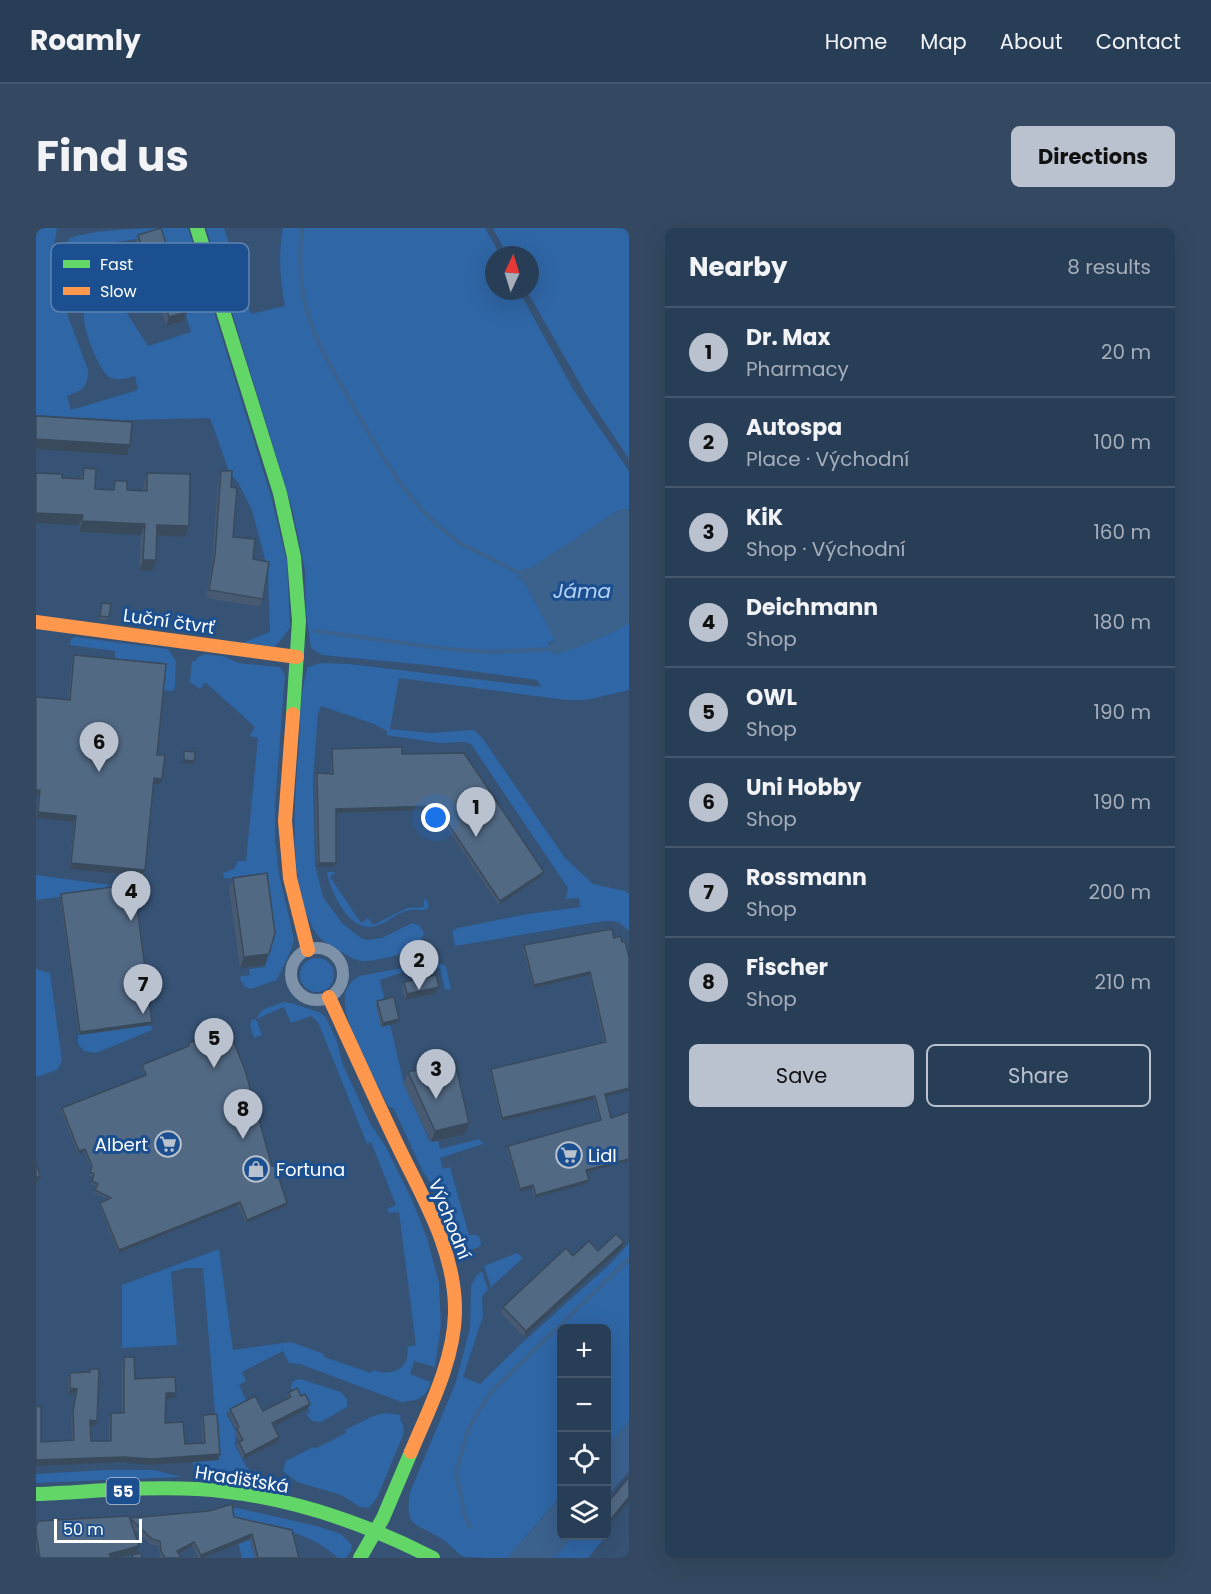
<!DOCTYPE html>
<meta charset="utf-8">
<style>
:root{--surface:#283e57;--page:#344961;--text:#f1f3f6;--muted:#a5aeba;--line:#44576d;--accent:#b9c2ce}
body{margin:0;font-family:Poppins,sans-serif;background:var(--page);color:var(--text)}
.controls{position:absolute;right:18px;bottom:18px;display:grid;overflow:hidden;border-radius:9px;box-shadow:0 6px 24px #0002}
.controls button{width:54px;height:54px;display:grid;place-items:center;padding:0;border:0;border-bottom:2px solid var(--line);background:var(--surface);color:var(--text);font:30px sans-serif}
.compass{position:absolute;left:449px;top:18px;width:54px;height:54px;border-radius:50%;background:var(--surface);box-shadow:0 6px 24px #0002;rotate:4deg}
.scale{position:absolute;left:18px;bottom:15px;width:88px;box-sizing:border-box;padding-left:6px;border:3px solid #fff;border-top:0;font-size:16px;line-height:21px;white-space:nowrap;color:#fff;-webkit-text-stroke:4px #1b4f8f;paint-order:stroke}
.you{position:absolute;left:400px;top:590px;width:21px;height:21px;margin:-15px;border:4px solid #fff;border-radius:50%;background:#1a73e8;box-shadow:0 0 0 9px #1a73e833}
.badge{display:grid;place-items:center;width:39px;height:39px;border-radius:50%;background:var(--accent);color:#111;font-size:20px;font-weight:700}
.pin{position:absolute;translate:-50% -50px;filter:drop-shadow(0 2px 3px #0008)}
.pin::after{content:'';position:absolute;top:32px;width:21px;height:18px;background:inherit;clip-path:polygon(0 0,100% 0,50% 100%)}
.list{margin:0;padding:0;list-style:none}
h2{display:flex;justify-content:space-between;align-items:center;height:78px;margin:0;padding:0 24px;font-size:26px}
h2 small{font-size:20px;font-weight:400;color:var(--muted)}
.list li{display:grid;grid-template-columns:39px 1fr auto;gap:18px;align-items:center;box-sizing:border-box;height:90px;padding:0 24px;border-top:2px solid var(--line)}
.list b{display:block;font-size:22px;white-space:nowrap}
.list p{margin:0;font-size:20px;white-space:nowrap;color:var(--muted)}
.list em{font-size:20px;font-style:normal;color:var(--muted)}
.actions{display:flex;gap:12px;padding:18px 24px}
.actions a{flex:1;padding:14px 0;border:2px solid var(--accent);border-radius:9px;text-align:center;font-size:21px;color:var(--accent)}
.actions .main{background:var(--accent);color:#111}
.icon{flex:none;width:33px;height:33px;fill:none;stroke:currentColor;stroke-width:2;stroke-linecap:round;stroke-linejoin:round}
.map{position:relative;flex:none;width:593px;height:1330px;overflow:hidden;border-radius:9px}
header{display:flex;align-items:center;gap:36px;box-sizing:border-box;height:84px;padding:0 30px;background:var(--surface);border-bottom:2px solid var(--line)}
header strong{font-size:28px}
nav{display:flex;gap:33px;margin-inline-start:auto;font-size:21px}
.intro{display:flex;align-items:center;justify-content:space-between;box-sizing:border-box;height:144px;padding:0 36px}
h1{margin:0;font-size:42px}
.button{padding:15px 27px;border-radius:9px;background:var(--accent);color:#111;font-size:21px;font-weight:700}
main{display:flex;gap:36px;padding:0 36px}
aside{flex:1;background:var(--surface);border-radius:9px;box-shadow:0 6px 24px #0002}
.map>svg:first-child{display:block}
.green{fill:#2f66a5}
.water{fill:#3b618d}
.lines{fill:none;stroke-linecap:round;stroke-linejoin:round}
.stream{stroke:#3b618d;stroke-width:4}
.street{stroke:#7d92a8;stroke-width:12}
.fast{stroke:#63d668;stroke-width:14}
.slow{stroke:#ff974d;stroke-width:14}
.wall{fill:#475a72}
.shaded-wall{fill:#394a5c}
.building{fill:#526984;stroke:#394a5c;stroke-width:1.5}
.labels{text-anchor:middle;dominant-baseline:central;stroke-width:6;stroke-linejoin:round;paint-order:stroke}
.shield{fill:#1b4f8f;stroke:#bbcadd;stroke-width:1.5}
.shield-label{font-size:16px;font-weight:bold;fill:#fff}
.street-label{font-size:18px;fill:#fff;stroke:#1b4f8f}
.poi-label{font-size:18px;fill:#fff;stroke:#1b4f8f;text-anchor:start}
.water-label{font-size:20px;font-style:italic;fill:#b5d3f5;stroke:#1b4f8f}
.key{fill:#1b4f8f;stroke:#5f84b1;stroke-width:1.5}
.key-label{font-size:16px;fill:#fff}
</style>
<header>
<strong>Roamly</strong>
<nav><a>Home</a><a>Map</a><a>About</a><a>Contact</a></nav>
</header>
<div class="intro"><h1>Find us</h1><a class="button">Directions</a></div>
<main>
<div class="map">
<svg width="593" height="1330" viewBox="0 0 593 1330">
<rect width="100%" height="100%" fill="#365274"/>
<g class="green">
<path d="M0 0H21L16 31 17 48 52 142C53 158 46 163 31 168L35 182 102 162 99 148C92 150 83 153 75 150 63 145 45 97 48 84 58 75 69 67 83 73L112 118 155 104 125 7 32 22 59 63 47 67C24 62 25 28 33 11 55 0 123 0 152 0L235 268 251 334 254 400 239 419 206 415 234 404 232 343 216 282 202 254 194 246 174 190 89 192 0 187Z"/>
<path d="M170 0H188L215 86 249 78C244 51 242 27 247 0H449L464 27H458V63H483L537 161 593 243V281L583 282 494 341 489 340 482 349 489 355 519 411 512 416 520 426 575 405 593 395V462L550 472H530L363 450 354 501 395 505 438 502 447 511 529 630 557 656 589 663 593 666V703C584 694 580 692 568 693L419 718 416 703 422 700 492 686 544 679 543 670 530 671 532 660 435 516 428 514 403 515 351 507V503L338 496 285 478 282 485 277 552 278 591 279 637 287 669 307 696 325 710 331 712 346 710 376 695 383 697 388 705C383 722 368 726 353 729 322 736 323 735 298 719 291 714 284 712 280 705 250 659 259 569 263 516 264 490 264 463 272 439L284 435 313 436 505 459 501 452 390 437 286 427 275 420 270 384 269 342 256 280Z"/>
<path d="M457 0H593V231L551 168 491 63H494V27H471Z"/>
<path d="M39 409 132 421 140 433 139 460 137 463 126 462 79 437V423L34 417 35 411Z"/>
<path d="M169 426 190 429 202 435 244 439 249 447 239 577V612L243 646 258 711 256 720 241 752 215 761 209 759 204 751 205 748 214 747 213 741 229 739 235 716 202 651 188 650 187 645 198 641 202 633H210L222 510 214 508 219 499 169 454 164 461 154 454 156 433 159 434 162 429Z"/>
<path d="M291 644H300L294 649 325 695 332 690 337 697 371 680 388 679V671L391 672 393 679 389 682C383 682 376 681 370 683 359 686 351 695 340 698 314 706 294 664 291 644Z"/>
<path d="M0 647 96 660 0 672Z"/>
<circle cx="281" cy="747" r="17"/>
<path d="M394 735H403L410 738 415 762 409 761 404 740C391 734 358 747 344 752L368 856 394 914 402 913 404 921 443 911 447 916 404 930 407 941 414 939 433 1007H440L444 1010 445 1017C430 1030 419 1011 414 999L417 990 386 942 358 881 352 878C341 855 309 798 309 775 308 763 313 754 323 748Z"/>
<path d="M0 741 14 745 26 833 21 842 0 849Z"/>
<path d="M247 774 255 775 285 785 290 790 300 811 307 837 334 895 350 919 376 972 391 1010 403 1055 405 1097 399 1139 378 1133 374 1146 395 1154C390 1168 384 1173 369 1173L368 1175 264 1136 253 1135 247 1123 206 1144 210 1153 203 1157 211 1174 190 1185 200 1204 199 1217 210 1238 222 1253 158 1244 157 1234 183 1232 167 1040H150L135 1044 141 1117 86 1120V1057L183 1021 197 1122 255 1114 288 1126V1129L335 1145 337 1142C355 1149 375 1141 371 1119L380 1117 363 984 353 985 351 981 360 977 335 914 331 916 282 794 275 788 255 795 248 779 220 791 226 807 218 810 214 797 216 792 220 791 226 782Z"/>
<path d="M115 797 116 802 60 825 48 823 42 816V807Z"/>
<path d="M593 1015V1193L571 1218 570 1100H526L525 1268 471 1330C461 1330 436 1330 428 1329 420 1325 414 1316 406 1311 380 1295 368 1300 374 1264L420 1154 434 1100 435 1058 440 1048 446 1043 452 1062 446 1068 447 1088 427 1149 444 1156 486 1115 575 1035Z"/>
<path d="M481 1025 487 1030 455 1059 448 1038Z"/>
<path d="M264 1151 305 1164 311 1171V1179L285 1194 276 1193 270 1186 274 1184 267 1171 258 1166 255 1159 257 1153Z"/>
<path d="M350 1185 365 1187 364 1191 367 1197 368 1205 341 1270 333 1280 324 1279 305 1267 261 1254 247 1243 250 1233 277 1219 279 1221 310 1205 309 1202 337 1188Z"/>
<path d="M68 1242H118L146 1249 0 1255V1246Z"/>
<path d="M201 1280 281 1298 305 1306 316 1317 315 1323 310 1330H302C273 1304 247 1302 210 1298L219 1330H206L194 1281Z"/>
<path d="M537 1308H570L552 1330H518Z"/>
</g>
<g class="water">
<path d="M593 281V395C575 406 556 414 537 421 530 423 526 423 519 427L511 420 519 411 489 355 482 349 489 340 494 341 583 282Z"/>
<path d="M593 1193V1243L571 1269V1218Z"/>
<path d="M525 1269 526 1308H537L518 1330H471Z"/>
</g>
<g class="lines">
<g class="stream">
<path d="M266 0C257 81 282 116 320 183 348 231 375 282 423 314 433 321 445 325 456 331 466 336 477 343 488 346"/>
<path d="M280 403 411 421 454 424 516 421"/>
<path d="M434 1299 429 1289 420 1244 432 1203 443 1182 457 1162 593 1031"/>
</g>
<circle class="street" cx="281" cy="746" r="26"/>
<g class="fast">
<path d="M161 0 244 265 258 329 263 393 257 486"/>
<path d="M0 1266C53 1264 107 1258 161 1261 244 1266 323 1292 397 1330"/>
<path d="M324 1330 347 1290 375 1224"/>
</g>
<g class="slow">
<path d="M0 394 261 429"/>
<path d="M257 486 249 593 254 650 272 722"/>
<path d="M293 769C315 817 337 866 360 914 386 969 420 1022 419 1085 418 1133 393 1181 375 1224"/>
</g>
</g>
<g class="wall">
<path d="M125 0 151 84 148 93 130 98 109 28 104 30 99 16 102 7Z"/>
<path d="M48 240 59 261 76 262 79 253 91 262 107 263 108 255 111 245 153 298 149 309 121 307 120 332 116 343 103 342 105 307 43 304V297L26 250 44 251Z"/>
<path d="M185 243 195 259 197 309 217 331 227 371 224 379 170 370 176 335 182 251Z"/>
<path d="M66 375 73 389 72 392 63 391Z"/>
<path d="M38 427 121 527 124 556H118L109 642 107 648 33 641 38 594 0 590 2 568 32 472 36 433Z"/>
<path d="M296 521 366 526 507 647 463 677 399 582 300 585V635L299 638 281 639 279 549 281 545 295 546V524Z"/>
<path d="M197 650 233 726 229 737 204 740 193 661Z"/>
<path d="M25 666 116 794 115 797 43 807 24 669Z"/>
<path d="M576 701 570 868 575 890 593 884V933L551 945 553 952 552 955 498 970 496 960 483 964 471 921 472 918 564 893 558 871 465 893 454 844 455 841 568 815 553 747 497 760 487 720 488 717Z"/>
<path d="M368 754 400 765 369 772 366 760Z"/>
<path d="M341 773 363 791 361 795 345 799 340 777Z"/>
<path d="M153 815 236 938 250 978 210 995 202 977 82 1025 63 977 64 975 72 971 58 965 61 958 55 956 57 949 53 947 55 940 48 924 42 926 25 883 26 880 108 848 105 840 106 837 152 819Z"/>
<path d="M372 844 433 895 429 906 395 914 368 856Z"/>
<path d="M586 1020 488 1109 465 1085 467 1079 537 1028 562 1023Z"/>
<path d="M88 1129 99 1151 138 1170 130 1171 129 1195 149 1216 166 1215 165 1192 167 1187 184 1226 182 1232 114 1237 85 1234 5 1214 36 1212 35 1190 39 1166H32V1150L34 1145 53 1144 54 1141 61 1193 59 1198H54L55 1213H73V1190L75 1185H86V1135Z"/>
<path d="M252 1165 265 1168 274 1176 272 1180 238 1198 242 1214 207 1231 201 1218 203 1213 199 1205 201 1202 192 1186 194 1181 227 1183 251 1171V1169Z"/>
<path d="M198 1289 263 1330H219L214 1311 167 1330H162L156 1318 143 1326 145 1330H124L122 1318 114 1316 97 1300 100 1325 82 1330H0V1297L94 1290Z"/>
</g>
<g class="shaded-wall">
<path d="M113 20 109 28 104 30 107 21Z"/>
<path d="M151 84 148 93 130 98 133 89Z"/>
<path d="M0 211 94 217 91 227 0 221Z"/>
<path d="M0 285 47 287 43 297 0 295Z"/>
<path d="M46 293 109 296 105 307 43 304Z"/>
<path d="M121 297 153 298 149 309 117 307Z"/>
<path d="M107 332H120L116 343 103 342Z"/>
<path d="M148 532 158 533 157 536 146 535Z"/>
<path d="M118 550 126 551 124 556H116Z"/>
<path d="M0 562H4L2 568 0 567Z"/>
<path d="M400 578 399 582 298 585 300 581Z"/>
<path d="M2 584 40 588 38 594 0 590Z"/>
<path d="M35 635 109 642 107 648 33 641Z"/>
<path d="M283 635H300L299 638 281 639Z"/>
<path d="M508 644 507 647 463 677 464 673Z"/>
<path d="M233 726 229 737 204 740 208 729Z"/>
<path d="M554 744 553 747 497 760 498 757Z"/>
<path d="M403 759 400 765 369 772 371 766Z"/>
<path d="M363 791 361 795 345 799 347 795Z"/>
<path d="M116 794 115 797 43 807 44 804Z"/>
<path d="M593 860V863L568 869 569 866Z"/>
<path d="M559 868 558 871 465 893 466 890Z"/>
<path d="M433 895 429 906 395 914 399 903Z"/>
<path d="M49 921 48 924 42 926 43 923Z"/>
<path d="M593 931V933L549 945 550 942Z"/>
<path d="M0 949H4L1 954 0 955Z"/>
<path d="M553 952 552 955 498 970 500 967Z"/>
<path d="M497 957 496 960 483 964 484 961Z"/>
<path d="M204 974 202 977 82 1025 83 1022Z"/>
<path d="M251 975 250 978 210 995 211 992Z"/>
<path d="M588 1014 586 1020 488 1109 490 1103Z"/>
<path d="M34 1160 41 1161 39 1166H32Z"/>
<path d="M130 1165H140L138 1170 129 1171Z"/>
<path d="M274 1176 272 1180 235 1200 236 1195Z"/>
<path d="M54 1192 61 1193 59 1198H52Z"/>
<path d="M243 1209 242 1214 207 1231 209 1227Z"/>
<path d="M184 1226 182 1232 114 1237 85 1234 0 1238V1232Z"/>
<path d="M593 1269V1273L570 1301 571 1296Z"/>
<path d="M216 1306 214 1311 167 1330H164L165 1327Z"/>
<path d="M158 1314 156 1318 139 1328 141 1323Z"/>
<path d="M103 1318 100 1325 82 1330H72L73 1326Z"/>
</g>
<g class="building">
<path d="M125 0 151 84 133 89 113 20 107 21 102 7Z"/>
<path d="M0 188 96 194 94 217 0 211Z"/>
<path d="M48 240 60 241 59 261 78 262 79 253H91V262L111 263V245L154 246 153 298 121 297 120 332H107L109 296 46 293 47 287 0 285V245L26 246V250L47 251Z"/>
<path d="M185 243H196L195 259 201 260 197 309 219 311 217 331 233 334 227 371 173 362 179 327Z"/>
<path d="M66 375 75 376 73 389 64 388Z"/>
<path d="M38 427 130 436 121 527H129L126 551 118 550 109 642 35 635 40 588 2 584 4 562H0V469L34 472Z"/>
<path d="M366 519V526L428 525 508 644 464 673 400 578 300 581V635H283L281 545 297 546 296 521Z"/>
<path d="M148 523 159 524 158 533 148 532Z"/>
<path d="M231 645 239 705 233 726 208 729 197 650Z"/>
<path d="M98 656 116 794 44 804 25 666Z"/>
<path d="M576 701 578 710 584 708 586 714 589 713 593 729V860L569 866 575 890 593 884V931L550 942 553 952 500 967 497 957 484 961 472 918 565 892 559 868 466 890 455 841 570 814 554 744 498 757 488 717Z"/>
<path d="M400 747 403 759 371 766 368 754Z"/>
<path d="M358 769 363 791 347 795 341 773Z"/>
<path d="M194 805 209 842 236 938H239L251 975 211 992 204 974 83 1022 64 975 75 970 59 962 62 956 56 953 58 946 54 944 56 938 49 921 43 923 26 880 110 847 106 837 153 818V815L166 810 168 815Z"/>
<path d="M419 834 433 895 399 903 372 844Z"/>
<path d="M0 933 4 949H0Z"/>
<path d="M580 1006 588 1014 490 1103 467 1079 530 1020 537 1028 553 1013 562 1023Z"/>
<path d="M88 1129H98L99 1151 139 1149 140 1165H130L129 1195 147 1194 149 1216 169 1215 167 1187 181 1186 184 1226 116 1231 87 1229 0 1232V1178L5 1179V1214L38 1212 37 1184 41 1161 34 1160V1145L54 1144V1141H63L61 1193 54 1192 55 1213H75V1185H88Z"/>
<path d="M261 1160 265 1168 269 1166 274 1176 236 1195 243 1209 209 1227 203 1214 207 1212 201 1201 203 1199 194 1181 219 1168 227 1183 255 1169 252 1165Z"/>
<path d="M593 1249V1269L571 1296 570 1277Z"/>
<path d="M196 1276 198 1289 256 1302 263 1330H222L216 1306 165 1327 158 1314 141 1323 145 1330H129L125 1323 124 1313 116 1311 94 1290 173 1283Z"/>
<path d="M93 1288 103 1318 73 1326 75 1330H4L0 1304V1297L3 1293Z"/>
<path d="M105 1325 106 1330H97L96 1327Z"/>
</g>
<defs>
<g id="supermarket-ring" transform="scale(1.35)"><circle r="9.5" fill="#1b4f8f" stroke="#b9c2ce" stroke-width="1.5"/><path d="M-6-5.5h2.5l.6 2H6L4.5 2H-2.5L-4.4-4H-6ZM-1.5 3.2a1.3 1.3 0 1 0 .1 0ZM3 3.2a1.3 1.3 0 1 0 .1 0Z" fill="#b9c2ce"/></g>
<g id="shop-ring" transform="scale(1.35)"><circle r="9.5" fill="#1b4f8f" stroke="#b9c2ce" stroke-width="1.5"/><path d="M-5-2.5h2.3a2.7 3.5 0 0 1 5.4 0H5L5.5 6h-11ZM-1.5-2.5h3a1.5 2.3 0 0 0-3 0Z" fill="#b9c2ce"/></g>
</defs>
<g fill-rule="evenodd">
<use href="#supermarket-ring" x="132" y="916"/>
<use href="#supermarket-ring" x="533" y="927"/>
<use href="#shop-ring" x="220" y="941"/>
</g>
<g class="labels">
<rect class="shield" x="70.5" y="1250" width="33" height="26" rx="4.5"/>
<g class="shield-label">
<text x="87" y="1263">55</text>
</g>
<g class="street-label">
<text transform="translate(133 393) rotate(8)">Luční čtvrť</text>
<text transform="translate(414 991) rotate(68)">Východní</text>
<text transform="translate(206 1251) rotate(9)">Hradišťská</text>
</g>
<g class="poi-label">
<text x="112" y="916" text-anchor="end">Albert</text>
<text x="552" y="927">Lidl</text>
<text x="240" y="941">Fortuna</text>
</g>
<g class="water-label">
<text x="546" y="363">Jáma</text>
</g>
</g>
<rect x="15" y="15" width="198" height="69" rx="9" class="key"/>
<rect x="27" y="32" width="27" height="8" fill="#63d668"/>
<rect x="27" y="59" width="27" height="8" fill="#ff974d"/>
<g class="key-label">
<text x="64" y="42">Fast</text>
<text x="64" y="69">Slow</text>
</g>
</svg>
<div class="controls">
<button>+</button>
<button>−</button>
<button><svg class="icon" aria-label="locate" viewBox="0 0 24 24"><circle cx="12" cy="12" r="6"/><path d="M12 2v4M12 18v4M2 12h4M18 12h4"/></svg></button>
<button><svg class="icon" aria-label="layers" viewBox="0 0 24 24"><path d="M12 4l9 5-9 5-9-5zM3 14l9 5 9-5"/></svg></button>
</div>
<svg class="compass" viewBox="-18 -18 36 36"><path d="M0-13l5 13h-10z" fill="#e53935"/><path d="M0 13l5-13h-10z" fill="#a5aeba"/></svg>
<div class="scale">50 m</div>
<div class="you"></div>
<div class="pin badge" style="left:440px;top:609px">1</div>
<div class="pin badge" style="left:383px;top:762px">2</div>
<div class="pin badge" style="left:400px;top:871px">3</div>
<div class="pin badge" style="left:95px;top:693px">4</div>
<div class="pin badge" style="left:178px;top:840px">5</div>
<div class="pin badge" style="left:63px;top:544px">6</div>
<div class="pin badge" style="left:107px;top:786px">7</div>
<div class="pin badge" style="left:207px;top:911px">8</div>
</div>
<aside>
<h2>Nearby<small>8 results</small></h2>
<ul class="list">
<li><span class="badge">1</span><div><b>Dr. Max</b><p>Pharmacy</p></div><em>20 m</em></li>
<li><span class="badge">2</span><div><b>Autospa</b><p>Place · Východní</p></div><em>100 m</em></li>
<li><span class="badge">3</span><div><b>KiK</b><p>Shop · Východní</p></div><em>160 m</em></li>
<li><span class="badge">4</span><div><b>Deichmann</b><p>Shop</p></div><em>180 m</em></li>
<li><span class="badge">5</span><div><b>OWL</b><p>Shop</p></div><em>190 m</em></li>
<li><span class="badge">6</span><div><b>Uni Hobby</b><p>Shop</p></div><em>190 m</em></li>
<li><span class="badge">7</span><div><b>Rossmann</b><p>Shop</p></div><em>200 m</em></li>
<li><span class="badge">8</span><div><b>Fischer</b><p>Shop</p></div><em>210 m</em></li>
</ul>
<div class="actions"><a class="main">Save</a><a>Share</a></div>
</aside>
</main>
